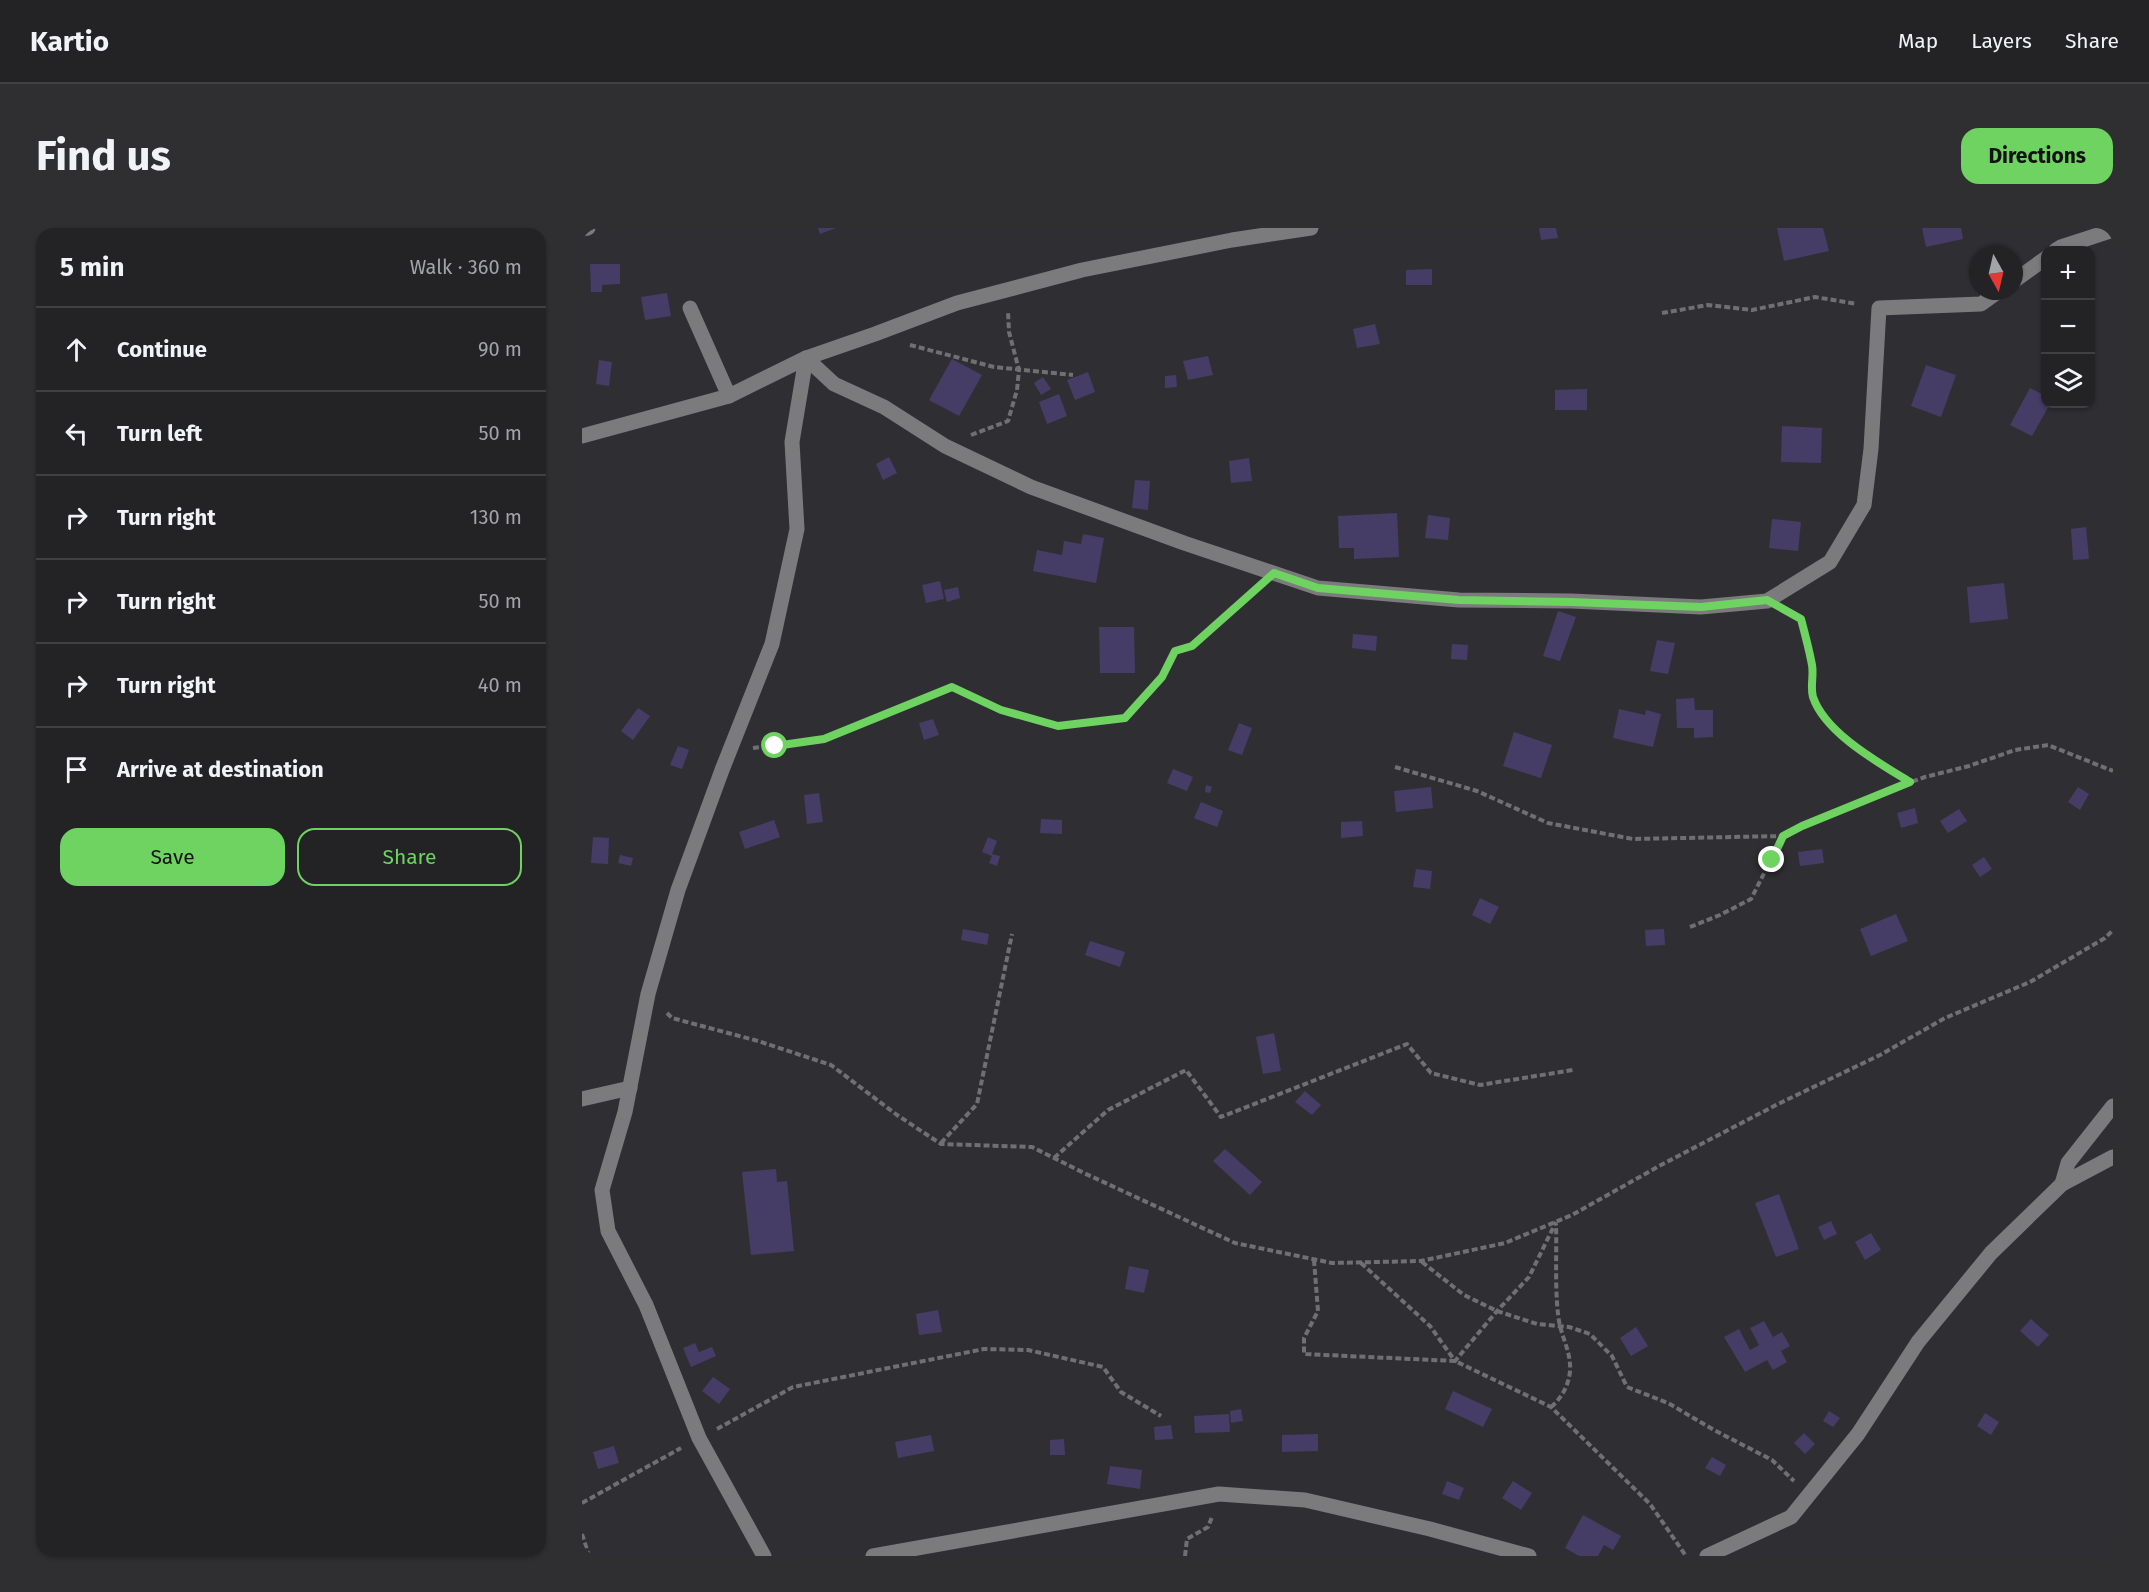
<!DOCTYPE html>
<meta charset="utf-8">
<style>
:root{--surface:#232326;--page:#2f2f32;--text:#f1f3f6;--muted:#a3a4a7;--line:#404043;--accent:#6ed360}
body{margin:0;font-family:"Fira Sans",sans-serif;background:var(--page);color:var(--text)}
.controls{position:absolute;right:18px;top:18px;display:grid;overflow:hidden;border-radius:12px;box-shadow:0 2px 4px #0004}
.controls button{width:54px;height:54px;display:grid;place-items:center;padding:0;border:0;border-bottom:2px solid var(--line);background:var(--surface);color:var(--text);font:30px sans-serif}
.compass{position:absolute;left:1387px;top:18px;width:54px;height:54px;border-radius:50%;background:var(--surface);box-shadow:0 2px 4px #0004;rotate:172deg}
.stop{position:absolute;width:18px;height:18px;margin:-14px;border:4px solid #6ed360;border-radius:50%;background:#fff}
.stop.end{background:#6ed360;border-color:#fff;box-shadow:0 2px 6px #0008}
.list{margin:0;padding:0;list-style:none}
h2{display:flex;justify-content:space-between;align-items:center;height:78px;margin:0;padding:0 24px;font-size:26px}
h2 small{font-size:20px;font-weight:400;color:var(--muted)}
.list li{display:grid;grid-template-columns:39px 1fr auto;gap:18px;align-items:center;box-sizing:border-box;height:84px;padding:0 24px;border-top:2px solid var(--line)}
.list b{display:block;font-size:22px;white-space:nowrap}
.list em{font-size:20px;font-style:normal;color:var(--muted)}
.actions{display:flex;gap:12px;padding:18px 24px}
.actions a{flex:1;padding:14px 0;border:2px solid var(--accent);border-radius:18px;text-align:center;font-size:21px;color:var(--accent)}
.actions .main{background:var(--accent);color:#111}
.icon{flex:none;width:33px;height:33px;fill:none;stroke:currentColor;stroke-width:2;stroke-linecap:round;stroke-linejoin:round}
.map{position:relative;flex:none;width:1531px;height:1328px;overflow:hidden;border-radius:18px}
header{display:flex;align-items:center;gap:36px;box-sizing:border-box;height:84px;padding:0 30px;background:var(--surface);border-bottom:2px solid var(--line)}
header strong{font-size:28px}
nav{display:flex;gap:33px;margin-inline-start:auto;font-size:21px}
.intro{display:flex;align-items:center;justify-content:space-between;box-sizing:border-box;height:144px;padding:0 36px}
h1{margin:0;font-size:42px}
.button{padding:15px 27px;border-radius:18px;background:var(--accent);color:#111;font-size:21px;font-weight:700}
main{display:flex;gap:36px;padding:0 36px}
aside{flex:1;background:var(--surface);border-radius:18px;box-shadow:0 2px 4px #0004}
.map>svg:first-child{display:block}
.building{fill:#453d65}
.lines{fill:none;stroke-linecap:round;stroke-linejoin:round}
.path{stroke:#707073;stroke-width:4;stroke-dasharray:6 3;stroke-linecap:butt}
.minor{stroke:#7b7a7c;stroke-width:15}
.route{stroke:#6ed360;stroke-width:8}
</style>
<header>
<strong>Kartio</strong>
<nav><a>Map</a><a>Layers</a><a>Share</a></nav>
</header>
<div class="intro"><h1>Find us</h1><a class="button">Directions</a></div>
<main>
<aside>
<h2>5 min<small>Walk · 360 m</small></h2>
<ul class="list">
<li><svg class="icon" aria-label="ahead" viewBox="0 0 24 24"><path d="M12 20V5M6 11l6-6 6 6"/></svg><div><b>Continue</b></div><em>90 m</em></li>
<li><svg class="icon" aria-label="left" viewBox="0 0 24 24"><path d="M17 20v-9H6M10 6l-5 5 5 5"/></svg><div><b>Turn left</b></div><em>50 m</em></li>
<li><svg class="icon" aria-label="right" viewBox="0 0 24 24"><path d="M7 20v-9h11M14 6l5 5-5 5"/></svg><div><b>Turn right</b></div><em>130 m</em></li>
<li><svg class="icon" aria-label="right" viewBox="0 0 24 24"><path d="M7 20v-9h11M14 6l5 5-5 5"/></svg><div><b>Turn right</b></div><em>50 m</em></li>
<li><svg class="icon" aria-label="right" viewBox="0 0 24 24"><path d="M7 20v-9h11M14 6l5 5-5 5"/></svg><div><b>Turn right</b></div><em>40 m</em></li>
<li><svg class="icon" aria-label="arrive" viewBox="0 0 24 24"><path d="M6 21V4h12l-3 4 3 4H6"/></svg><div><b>Arrive at destination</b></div></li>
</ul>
<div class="actions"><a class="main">Save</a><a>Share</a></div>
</aside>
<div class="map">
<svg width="1531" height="1328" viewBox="0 0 1531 1328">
<rect width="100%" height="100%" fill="#2f2f33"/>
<g class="building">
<path d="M236 0H254L238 6Z"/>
<path d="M957 0H974L976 10 959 12Z"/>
<path d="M1195 0H1241L1247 23 1202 33Z"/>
<path d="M1340 0H1379L1381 11 1344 19Z"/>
<path d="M8 36H38V56L20 57V64H9Z"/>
<path d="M850 41V57H824V42Z"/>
<path d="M85 65 89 88 63 92 59 69Z"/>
<path d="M793 96 798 116 775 120 771 101Z"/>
<path d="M626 128 631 147 606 152 601 133Z"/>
<path d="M370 131 400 147 377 188 347 172Z"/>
<path d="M17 132 30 134 27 158 14 156Z"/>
<path d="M1344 137 1374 147 1359 189 1329 178Z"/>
<path d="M506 144 513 164 493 172 485 152Z"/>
<path d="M594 147 595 159 583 160V148Z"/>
<path d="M461 149 469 161 459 167 452 155Z"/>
<path d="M1448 160 1464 168V176H1468L1450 208 1428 197Z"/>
<path d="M1005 161V182H973V162Z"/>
<path d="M477 166 485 188 465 196 457 174Z"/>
<path d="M1200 198 1240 200 1239 235 1199 234Z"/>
<path d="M307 229 315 245 301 252 294 236Z"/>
<path d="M667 230 670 253 649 255 647 233Z"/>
<path d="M553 252 568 253 566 282 550 280Z"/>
<path d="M815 285 817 329 772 331V320H757L756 288Z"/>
<path d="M846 287 868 290 866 312 843 310Z"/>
<path d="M1190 291 1219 294 1216 323 1187 320Z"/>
<path d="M1504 299 1507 331 1491 332 1489 301Z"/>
<path d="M501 306 522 310 514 355 451 343 455 322 480 327 482 313 499 316Z"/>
<path d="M358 353 362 371 344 375 340 357Z"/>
<path d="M1422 355 1426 391 1388 395 1385 359Z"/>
<path d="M376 359 378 370 365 374 362 362Z"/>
<path d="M976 383 994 389 978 433 961 428Z"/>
<path d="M517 399H552L553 445H518Z"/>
<path d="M771 406 795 408 794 423 770 420Z"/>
<path d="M1075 412 1093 415 1086 446 1068 443Z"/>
<path d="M870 416 886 417 885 432 869 431Z"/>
<path d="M1112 470 1113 482H1131V509L1112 510V500H1095L1094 471Z"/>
<path d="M56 480 68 488 51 512 39 503Z"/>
<path d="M1037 481 1063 487 1064 482 1079 486 1071 519 1031 510Z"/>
<path d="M351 491 357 507 342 512 337 495Z"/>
<path d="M657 495 670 500 660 527 646 522Z"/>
<path d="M932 504 970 517 959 550 921 538Z"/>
<path d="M96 518 107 522 100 541 88 537Z"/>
<path d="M591 541 611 549 605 563 585 555Z"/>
<path d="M624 557 630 559 628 565 623 564Z"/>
<path d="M849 559 851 580 814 584 812 563Z"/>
<path d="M1496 559 1507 566 1498 582 1486 574Z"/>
<path d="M237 565 241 594 225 596 222 567Z"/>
<path d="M619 574 641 583 635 599 612 590Z"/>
<path d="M1333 580 1336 595 1319 600 1315 585Z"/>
<path d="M1377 581 1385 593 1366 605 1358 593Z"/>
<path d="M459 591 480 592V606L458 605Z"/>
<path d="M192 592 198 609 163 621 157 604Z"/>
<path d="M780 593 781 608 759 610V594Z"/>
<path d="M11 609 27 610 26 636 9 635Z"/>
<path d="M406 609 415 613 410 626 418 628 415 638 407 635 410 628 400 624Z"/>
<path d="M1240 621 1242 635 1218 638 1216 624Z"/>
<path d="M38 627 51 630 49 638 36 635Z"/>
<path d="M1402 629 1410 641 1398 649 1390 637Z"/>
<path d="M834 641 850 643 848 661 831 659Z"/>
<path d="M898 670 917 679 908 696 890 687Z"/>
<path d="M1314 686 1326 713 1289 728 1278 701Z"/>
<path d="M381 701 407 706 405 717 379 712Z"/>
<path d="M1082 701 1083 717 1064 718 1063 702Z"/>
<path d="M508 713 543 724 538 739 503 727Z"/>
<path d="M692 805 699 843 681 846 674 809Z"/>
<path d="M723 863 739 877 730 887 713 874Z"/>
<path d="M643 921 680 954 668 967 631 933Z"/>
<path d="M194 941 195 954 205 953 212 1023 169 1027 160 944Z"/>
<path d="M1197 966 1217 1021 1194 1029 1173 975Z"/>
<path d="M1249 993 1255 1006 1242 1012 1236 999Z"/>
<path d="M1289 1005 1299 1022 1283 1032 1273 1014Z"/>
<path d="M547 1038 567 1042 562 1065 543 1061Z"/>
<path d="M356 1082 360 1104 337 1107 334 1086Z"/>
<path d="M1449 1091 1467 1107 1456 1119 1438 1103Z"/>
<path d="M1182 1093 1191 1109 1200 1104 1208 1118 1199 1123 1205 1134 1191 1142 1185 1132 1163 1144 1142 1109 1157 1101 1168 1122 1177 1117 1168 1100Z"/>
<path d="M1054 1099 1066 1118 1049 1128 1038 1110Z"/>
<path d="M113 1115 117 1124 130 1119 134 1128 109 1139 101 1120Z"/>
<path d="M131 1149 148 1161 137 1176 120 1163Z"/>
<path d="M871 1163 910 1181 901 1199 863 1181Z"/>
<path d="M659 1181 661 1193 649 1195 648 1183Z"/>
<path d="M1247 1183 1258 1190 1251 1199 1241 1193Z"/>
<path d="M1403 1185 1417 1194 1409 1207 1395 1198Z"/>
<path d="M647 1186 648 1204 613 1205 612 1188Z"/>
<path d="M589 1197 591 1211 573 1212 572 1199Z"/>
<path d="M1222 1205 1233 1216 1223 1226 1212 1215Z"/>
<path d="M736 1206V1223L700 1224V1207Z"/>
<path d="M349 1207 352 1223 316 1230 313 1214Z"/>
<path d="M482 1211 483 1227H468V1212Z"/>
<path d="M32 1218 37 1235 16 1241 11 1224Z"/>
<path d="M1130 1229 1144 1237 1138 1248 1123 1240Z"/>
<path d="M528 1238 560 1242 558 1261 525 1256Z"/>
<path d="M865 1253 882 1260 877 1272 860 1266Z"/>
<path d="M931 1253 950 1265 939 1282 920 1270Z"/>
<path d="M1001 1287 1039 1308 1031 1322 1022 1317 1016 1328H997L983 1320Z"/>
</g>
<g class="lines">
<g class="path">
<path d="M1080 85 1126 77 1170 82 1233 69 1275 76"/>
<path d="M328 117 412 139 491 147"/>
<path d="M389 207 426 193 435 162 437 142 427 104 426 83"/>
<path d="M1207 384 1219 391C1223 406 1227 421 1230 436 1232 447 1228 459 1231 469 1243 504 1297 535 1327 554"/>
<path d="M171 520 242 511 370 459 419 482 476 498 543 490 580 449 593 423 610 418 673 361"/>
<path d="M813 539 895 563 966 595 1051 611 1201 608 1315 559 1343 549 1387 538 1433 522 1466 517 1531 543"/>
<path d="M1108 699 1138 687 1169 671 1201 608"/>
<path d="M85 785 90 790 176 813 249 837 315 887 359 916 450 919 502 945 653 1015 750 1035 839 1033 923 1015 990 987 1079 937 1194 877 1298 827 1363 790 1448 754 1523 710 1531 702"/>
<path d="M359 915 395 876 430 706"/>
<path d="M472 930 526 882 604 842 639 889 825 816 849 845 898 857 991 842"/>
<path d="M732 1032 736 1083 722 1110V1126L873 1133 969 1179 1068 1276 1104 1328"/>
<path d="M840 1034 882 1067 915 1083 955 1096 987 1099 1008 1106 1030 1128 1045 1159 1086 1175 1132 1202 1190 1232 1212 1253"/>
<path d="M779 1035 848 1098 873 1133 915 1083 947 1049 974 994"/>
<path d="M969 1179C979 1171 987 1157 988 1143 989 1126 982 1114 978 1098 972 1071 975 1025 974 996"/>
<path d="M135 1201 211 1159 402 1121 446 1122 521 1139 539 1164 579 1188"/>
<path d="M0 1275 99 1220"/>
<path d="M0 1306 7 1328"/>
<path d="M603 1328 605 1311 626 1299 630 1289"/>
</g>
<g class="minor">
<path d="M0 1 6 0"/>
<path d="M1474 22 1479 19 1531 2"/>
<path d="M1432 53 1464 30"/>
<path d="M108 80 147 168"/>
<path d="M224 130 252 156 302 179 363 218 449 259 602 315 736 360 877 372 989 373 1119 379 1185 373 1248 334 1282 277 1289 221 1297 80 1399 76 1417 63"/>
<path d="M0 208 147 168 224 130 293 106 375 75 500 42 650 12 729 0"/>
<path d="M0 871 48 860"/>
<path d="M1480 956 1486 935 1531 878"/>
<path d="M182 1328 117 1210 64 1077 26 1003 20 962 43 884 66 766 96 662 140 542 190 416 215 301 210 214 224 130"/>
<path d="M291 1328 637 1266 723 1272 848 1301 947 1328"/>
<path d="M1125 1328 1209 1289 1276 1206 1336 1114 1409 1025 1480 956 1531 929"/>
</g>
</g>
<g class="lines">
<path class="route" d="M193 518 242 511 370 459 419 482 476 498 543 490 580 449 593 423 610 418 692 345 736 360 877 372 989 374 1119 379 1185 372 1219 391C1223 406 1227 421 1230 437 1232 447 1228 459 1231 469 1243 505 1297 535 1328 554L1220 598 1201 608 1190 632"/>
</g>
</svg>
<div class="controls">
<button>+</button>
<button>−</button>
<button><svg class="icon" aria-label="layers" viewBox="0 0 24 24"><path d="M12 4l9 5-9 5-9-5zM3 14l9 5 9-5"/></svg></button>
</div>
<svg class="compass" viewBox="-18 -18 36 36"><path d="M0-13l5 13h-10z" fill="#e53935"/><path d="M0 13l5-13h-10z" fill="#a3a4a7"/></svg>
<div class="stop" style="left:193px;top:518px"></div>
<div class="stop end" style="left:1190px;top:632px"></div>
</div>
</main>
